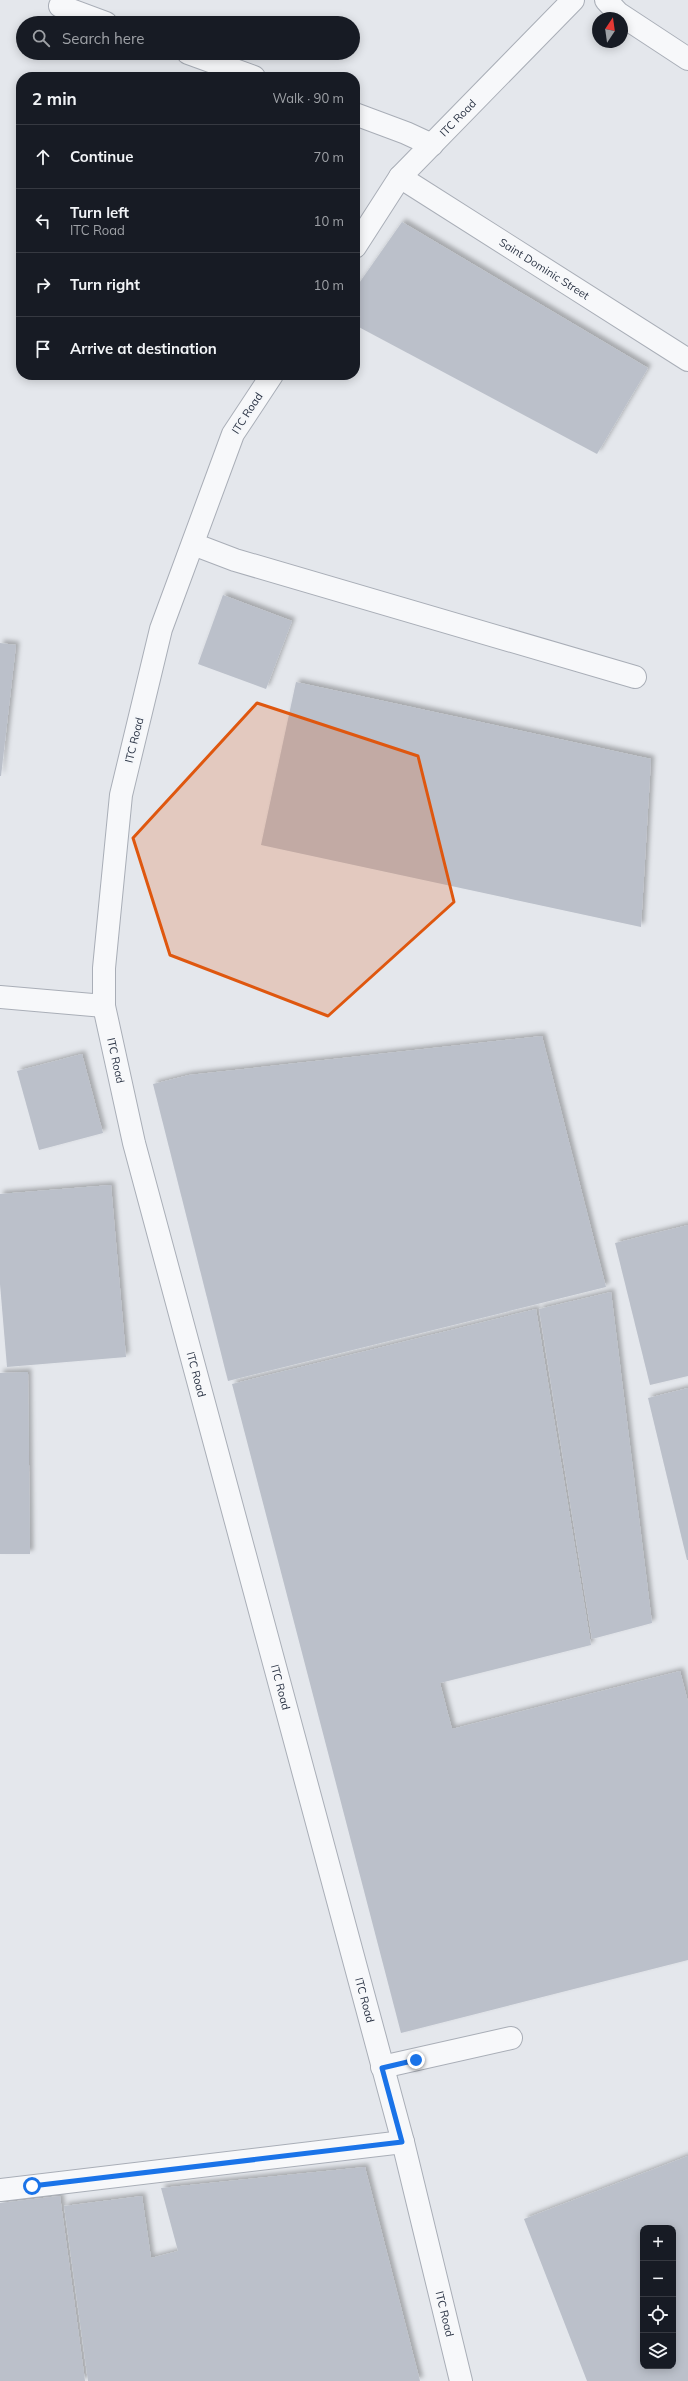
<!DOCTYPE html>
<meta charset="utf-8">
<style>
:root{--surface:#171b24;--page:#20242c;--text:#f1f3f6;--muted:#9ea1a6;--line:#363941}
body{margin:0;font-family:Mulish,sans-serif;background:var(--page);color:var(--text)}
.controls{position:absolute;right:12px;bottom:12px;display:grid;overflow:hidden;border-radius:8px;box-shadow:0 2px 10px #0003}
.controls button{width:36px;height:36px;display:grid;place-items:center;padding:0;border:0;border-bottom:1px solid var(--line);background:var(--surface);color:var(--text);font:20px sans-serif}
.compass{position:absolute;left:592px;top:12px;width:36px;height:36px;border-radius:50%;background:var(--surface);box-shadow:0 2px 10px #0003;rotate:13deg}
.stop{position:absolute;width:12px;height:12px;margin:-9px;border:3px solid #1a73e8;border-radius:50%;background:#fff}
.stop.end{background:#1a73e8;border-color:#fff;box-shadow:0 1px 4px #0008}
.list{margin:0;padding:0;list-style:none}
h2{display:flex;justify-content:space-between;align-items:center;height:52px;margin:0;padding:0 16px;font-size:17px}
h2 small{font-size:13px;font-weight:400;color:var(--muted)}
.list li{display:grid;grid-template-columns:26px 1fr auto;gap:12px;align-items:center;box-sizing:border-box;height:64px;padding:0 16px;border-top:1px solid var(--line)}
.list b{display:block;font-size:15px;white-space:nowrap}
.list p{margin:0;font-size:13px;white-space:nowrap;color:var(--muted)}
.list em{font-size:13px;font-style:normal;color:var(--muted)}
.icon{flex:none;width:22px;height:22px;fill:none;stroke:currentColor;stroke-width:2;stroke-linecap:round;stroke-linejoin:round}
.map{position:relative;flex:none;width:688px;height:2381px;overflow:hidden}
.search{position:absolute;background:var(--surface);box-shadow:0 2px 10px #0003;left:16px;top:16px;width:344px;height:44px;display:flex;align-items:center;gap:10px;box-sizing:border-box;padding:0 14px;border-radius:22px;color:var(--muted);font-size:15px}
.panel{position:absolute;background:var(--surface);box-shadow:0 2px 10px #0003;left:16px;top:72px;width:344px;height:308px;border-radius:16px}
.map>svg:first-child{display:block}
.building{fill:#bbc0ca;fill-rule:evenodd;filter:url(#shadow)}
.lines{fill:none;stroke-linecap:round;stroke-linejoin:round}
.minor-casing{stroke:#a9aeb7;stroke-width:24}
.minor{stroke:#f7f8fa;stroke-width:22}
.route{stroke:#1a73e8;stroke-width:5}
.marked{fill:#df570f;fill-opacity:0.2;stroke:#df570f;stroke-width:3;stroke-linejoin:round}
.labels{text-anchor:middle;dominant-baseline:central;stroke-width:4;stroke-linejoin:round;paint-order:stroke}
.street-label{font-size:11px;fill:#2b3445;stroke:#f4f6f9}
</style>
<div class="map">
<svg width="688" height="2381" viewBox="0 0 688 2381">
<defs>
<filter id="shadow"><feDropShadow dx="3.5" dy="-3.5" stdDeviation="2" flood-color="#0004"/></filter>
</defs>
<rect width="100%" height="100%" fill="#e4e7ec"/>
<g class="building">
<path d="M402 222 648 368 597 454 355 325V289Z"/>
<path d="M223 595 292 621 266 689 198 664Z"/>
<path d="M0 643 16 645 1 776H0Z"/>
<path d="M296 682 651 759 641 927 261 845Z"/>
<path d="M542 1036 606 1287 228 1381 153 1084 189 1075Z"/>
<path d="M82 1054 103 1133 39 1150 17 1071Z"/>
<path d="M111 1185 126 1357 7 1367 0 1284V1194Z"/>
<path d="M688 1225V1376L650 1385 615 1243Z"/>
<path d="M611 1292 652 1623 592 1639 539 1309Z"/>
<path d="M536 1309 591 1645 440 1683 452 1729 680 1671 688 1702V1960L401 2033 232 1384Z"/>
<path d="M28 1372 30 1554H0V1373Z"/>
<path d="M688 1388V1560H687L648 1398Z"/>
<path d="M688 2156V2381H587L524 2219ZM643 2228H673V2366H643Z"/>
<path d="M365 2167 420 2381H88L64 2206 142 2196 151 2258 178 2251 161 2188Z"/>
<path d="M60 2196 85 2381H0V2203Z"/>
</g>
<g class="lines">
<g class="minor-casing">
<g id="minor">
<path d="M606 0 618 13 688 59"/>
<path d="M60 6 106 23"/>
<path d="M188 53 254 77"/>
<path d="M355 114 406 133 432 145"/>
<path id="s1" d="M400 177 688 360"/>
<path id="s2" d="M355 247 400 177 573 0"/>
<path id="s3" d="M272 375 233 434 161 629 121 795 104 968V1006L134 1143 403 2142 461 2381"/>
<path d="M193 544 235 560 635 677"/>
<path d="M0 997 104 1006"/>
<path d="M382 2067 511 2038"/>
<path d="M0 2190 403 2142"/>
</g>
</g>
<use href="#minor" class="minor"/>
</g>
<g class="lines">
<path class="route" d="M32 2186 402 2142 382 2068 416 2060"/>
</g>
<path class="marked" d="M257 703 418 756 454 902 328 1016 170 955 133 838Z"/>
<g class="labels">
<g class="street-label">
<text stroke="none"><textPath href="#s2" startOffset="166">ITC Road</textPath></text>
<text stroke="none"><textPath href="#s1" startOffset="171">Saint Dominic Street</textPath></text>
<text transform="translate(247 413) rotate(-57)">ITC Road</text>
<text transform="translate(134 740) rotate(-76)">ITC Road</text>
<text stroke="none"><textPath href="#s3" startOffset="717">ITC Road</textPath></text>
<text stroke="none"><textPath href="#s3" startOffset="1041">ITC Road</textPath></text>
<text stroke="none"><textPath href="#s3" startOffset="1365">ITC Road</textPath></text>
<text stroke="none"><textPath href="#s3" startOffset="1689">ITC Road</textPath></text>
<text stroke="none"><textPath href="#s3" startOffset="2013">ITC Road</textPath></text>
</g>
</g>
</svg>
<div class="controls">
<button>+</button>
<button>−</button>
<button><svg class="icon" aria-label="locate" viewBox="0 0 24 24"><circle cx="12" cy="12" r="6"/><path d="M12 2v4M12 18v4M2 12h4M18 12h4"/></svg></button>
<button><svg class="icon" aria-label="layers" viewBox="0 0 24 24"><path d="M12 4l9 5-9 5-9-5zM3 14l9 5 9-5"/></svg></button>
</div>
<svg class="compass" viewBox="-18 -18 36 36"><path d="M0-13l5 13h-10z" fill="#e53935"/><path d="M0 13l5-13h-10z" fill="#9ea1a6"/></svg>
<div class="stop" style="left:32px;top:2186px"></div>
<div class="stop end" style="left:416px;top:2060px"></div>
<div class="search"><svg class="icon" aria-label="search" viewBox="0 0 24 24"><circle cx="10" cy="10" r="6"/><path d="M15 15l6 6"/></svg>Search here</div>
<section class="panel">
<h2>2 min<small>Walk · 90 m</small></h2>
<ul class="list">
<li><svg class="icon" aria-label="ahead" viewBox="0 0 24 24"><path d="M12 20V5M6 11l6-6 6 6"/></svg><div><b>Continue</b></div><em>70 m</em></li>
<li><svg class="icon" aria-label="left" viewBox="0 0 24 24"><path d="M17 20v-9H6M10 6l-5 5 5 5"/></svg><div><b>Turn left</b><p>ITC Road</p></div><em>10 m</em></li>
<li><svg class="icon" aria-label="right" viewBox="0 0 24 24"><path d="M7 20v-9h11M14 6l5 5-5 5"/></svg><div><b>Turn right</b></div><em>10 m</em></li>
<li><svg class="icon" aria-label="arrive" viewBox="0 0 24 24"><path d="M6 21V4h12l-3 4 3 4H6"/></svg><div><b>Arrive at destination</b></div></li>
</ul>
</section>
</div>
